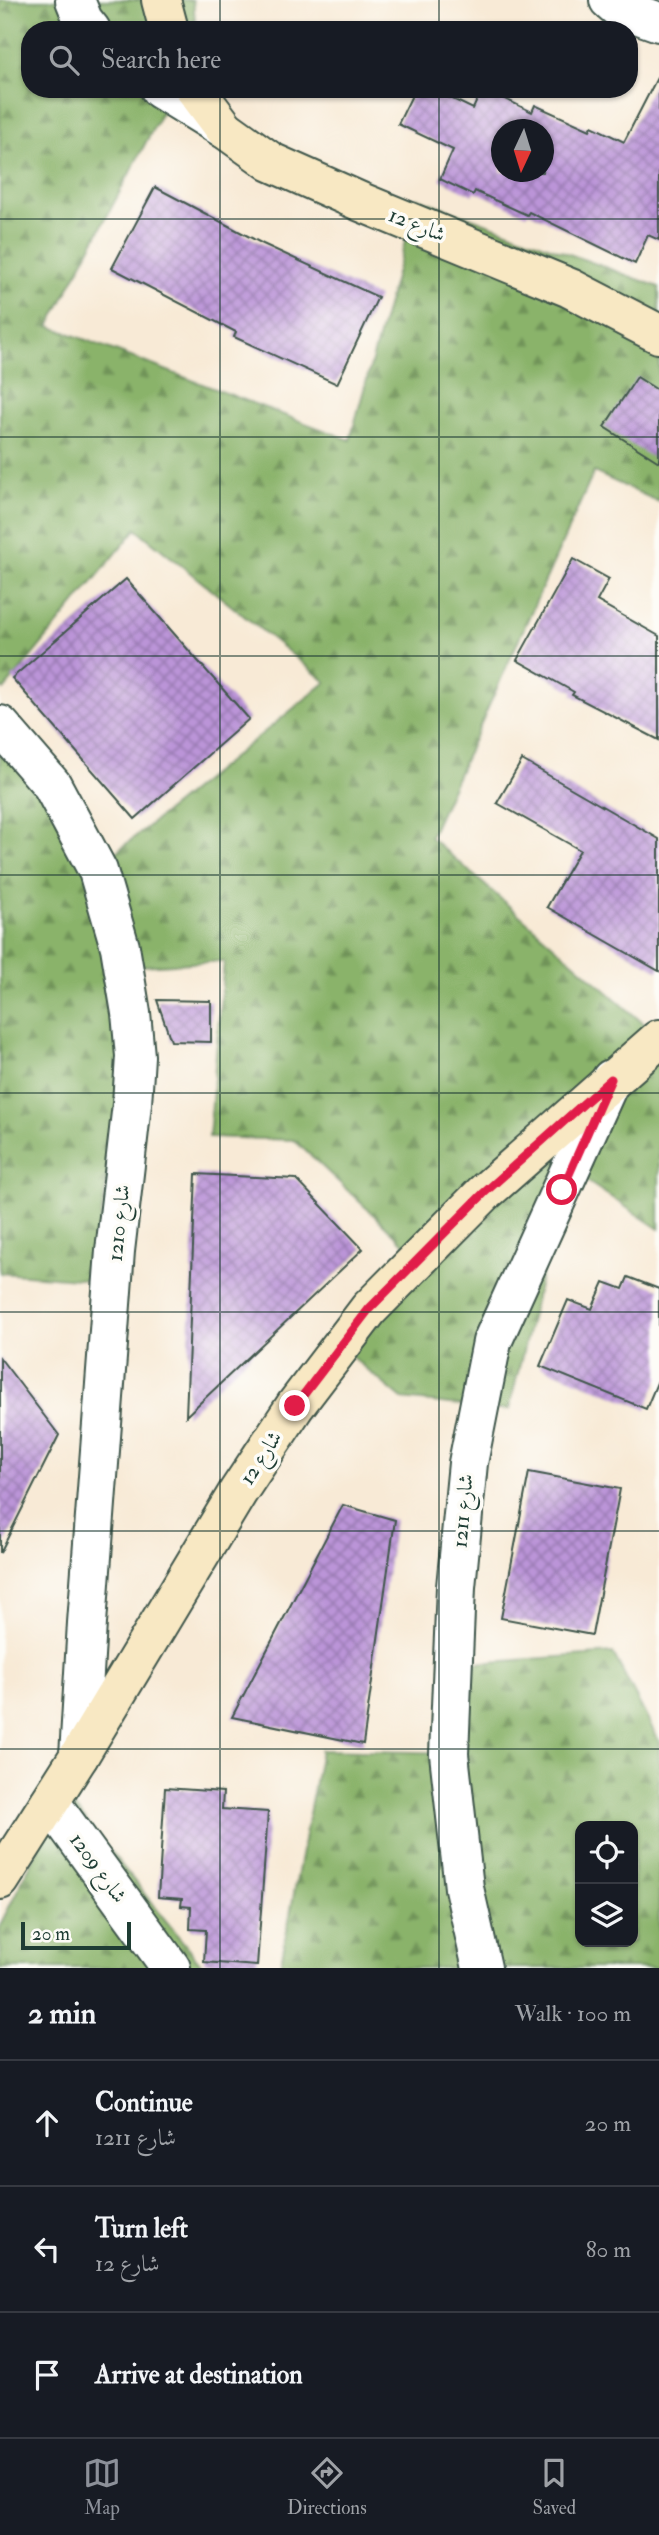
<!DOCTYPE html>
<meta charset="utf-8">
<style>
:root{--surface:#171b24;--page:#20242c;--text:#f1f3f6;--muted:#9ea1a6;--line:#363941;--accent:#8c9099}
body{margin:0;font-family:"IM FELL Double Pica",Amiri,serif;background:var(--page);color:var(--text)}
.controls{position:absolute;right:21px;bottom:21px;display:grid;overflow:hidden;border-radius:14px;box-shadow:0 2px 5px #0004}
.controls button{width:63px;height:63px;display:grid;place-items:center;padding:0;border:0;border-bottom:2px solid var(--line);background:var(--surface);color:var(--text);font:35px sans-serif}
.compass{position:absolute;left:491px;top:119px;width:63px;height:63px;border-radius:50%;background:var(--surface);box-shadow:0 2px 5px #0004;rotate:184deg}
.scale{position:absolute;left:21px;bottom:18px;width:110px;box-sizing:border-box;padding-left:7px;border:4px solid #1f3d34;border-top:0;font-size:19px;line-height:24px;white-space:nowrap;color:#1f3d34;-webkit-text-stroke:5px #fdfcf7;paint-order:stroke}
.stop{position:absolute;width:21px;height:21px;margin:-16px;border:5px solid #e11d48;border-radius:50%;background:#fff}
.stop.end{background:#e11d48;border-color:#fff;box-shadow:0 2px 7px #0008}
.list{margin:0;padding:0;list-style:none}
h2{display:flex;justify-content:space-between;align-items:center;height:91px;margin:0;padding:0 28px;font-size:30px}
h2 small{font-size:23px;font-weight:400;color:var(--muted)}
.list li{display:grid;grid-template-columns:46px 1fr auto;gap:21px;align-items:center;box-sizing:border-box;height:126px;padding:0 28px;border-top:2px solid var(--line)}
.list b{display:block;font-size:26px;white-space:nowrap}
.list p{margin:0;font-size:23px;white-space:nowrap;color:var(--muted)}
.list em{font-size:23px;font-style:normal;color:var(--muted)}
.icon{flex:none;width:38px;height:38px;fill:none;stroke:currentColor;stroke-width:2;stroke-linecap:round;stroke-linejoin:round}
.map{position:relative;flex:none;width:659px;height:1968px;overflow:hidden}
.search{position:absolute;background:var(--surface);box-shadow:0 2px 5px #0004;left:21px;right:21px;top:21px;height:77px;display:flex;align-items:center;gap:18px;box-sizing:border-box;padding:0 24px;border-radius:28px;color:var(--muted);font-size:26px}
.sheet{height:469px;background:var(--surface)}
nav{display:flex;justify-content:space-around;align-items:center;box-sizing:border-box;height:98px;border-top:2px solid var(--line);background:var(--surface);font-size:19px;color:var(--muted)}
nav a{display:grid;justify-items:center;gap:4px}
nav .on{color:var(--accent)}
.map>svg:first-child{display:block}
.forest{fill:url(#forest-firs);stroke:#54784f;stroke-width:2;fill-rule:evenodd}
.building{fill:url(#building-cross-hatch);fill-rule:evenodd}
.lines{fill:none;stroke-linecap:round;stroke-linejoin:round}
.minor-casing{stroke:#40574c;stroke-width:42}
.tertiary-casing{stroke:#40574c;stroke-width:42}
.secondary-casing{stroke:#40574c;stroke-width:42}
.minor{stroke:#fff;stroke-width:38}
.tertiary{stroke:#fff;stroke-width:38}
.secondary{stroke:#f8e8c3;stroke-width:38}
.route{stroke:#e11d48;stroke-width:9}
.grid{fill:none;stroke:#1f3d34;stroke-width:2;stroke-opacity:0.55}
.labels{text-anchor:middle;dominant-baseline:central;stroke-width:7;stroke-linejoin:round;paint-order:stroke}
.street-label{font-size:21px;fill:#1f3d34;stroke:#fdfcf7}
</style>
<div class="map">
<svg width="659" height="1968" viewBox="0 0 659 1968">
<defs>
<pattern id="forest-firs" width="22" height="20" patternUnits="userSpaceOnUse" patternTransform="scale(1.75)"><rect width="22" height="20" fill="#8ab36a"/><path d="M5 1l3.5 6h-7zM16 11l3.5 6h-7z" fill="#709358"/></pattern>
<pattern id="building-cross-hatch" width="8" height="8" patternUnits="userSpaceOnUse" patternTransform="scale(1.75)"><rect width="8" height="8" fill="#bb94d8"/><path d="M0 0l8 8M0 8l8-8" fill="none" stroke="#977ab0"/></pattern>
</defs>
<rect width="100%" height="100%" fill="#fdfcf7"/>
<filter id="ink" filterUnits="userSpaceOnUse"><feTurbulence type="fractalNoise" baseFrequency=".0143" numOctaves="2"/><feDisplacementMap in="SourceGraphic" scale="14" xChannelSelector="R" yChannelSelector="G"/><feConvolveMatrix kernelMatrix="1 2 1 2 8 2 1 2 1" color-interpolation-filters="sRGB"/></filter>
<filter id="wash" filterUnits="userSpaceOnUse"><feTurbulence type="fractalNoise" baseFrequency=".00686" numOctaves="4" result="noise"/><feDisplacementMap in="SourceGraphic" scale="28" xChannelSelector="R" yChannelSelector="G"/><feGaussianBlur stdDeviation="1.57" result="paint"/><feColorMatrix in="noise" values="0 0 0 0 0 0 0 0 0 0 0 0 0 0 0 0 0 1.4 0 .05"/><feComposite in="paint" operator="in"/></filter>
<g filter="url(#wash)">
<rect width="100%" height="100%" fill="#f8ead6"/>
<g class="forest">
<path d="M0 0H193L196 30H30V89H174L49 326 350 440 417 198 659 287V502L594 472 430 837 659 1037V1229L567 1168 509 1410 402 1399 328 1337 409 1248 294 1140 209 1137 224 961 141 966 91 1280 0 1273V724L7 719 115 853 326 682 136 529 4 690 0 687Z"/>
<path d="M613 1653 659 1741V1968H280L321 1750 460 1753 476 1663ZM580 1826H633V1942H580Z"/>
<path d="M65 1795 204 1968H0V1925Z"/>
</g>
<g id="blocks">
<g class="building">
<path d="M659 74V240L648 235 635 264 529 212 527 215 475 191 473 195 440 179 453 150 398 124 415 89H432L473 109 482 89H484L532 112 535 105 590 130 592 126 624 142ZM501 130H543V172H501Z"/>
<path d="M155 187 263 244 378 297 337 384 234 337 236 332 112 268Z"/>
<path d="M637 377 659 391V462L604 427Z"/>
<path d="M573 559 609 579 597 601 659 636V740L572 695 574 692 517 660Z"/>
<path d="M126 579 249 719 135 819 12 678Z"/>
<path d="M522 760 659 839V971L547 907 580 850 497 803Z"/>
<path d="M157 1000 211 1001V1042L171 1041Z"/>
<path d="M196 1174 296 1179 363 1249 186 1416Z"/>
<path d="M628 1277 659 1289V1378L646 1409 540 1366 568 1300 592 1309 604 1282 623 1289Z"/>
<path d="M0 1358 59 1435 0 1553Z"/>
<path d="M529 1472 620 1489 592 1635 501 1618Z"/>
<path d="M343 1505 395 1520 363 1744 232 1717Z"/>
<path d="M165 1788 223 1792 222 1809 268 1812 257 1966 204 1962 206 1930 190 1929 191 1907 181 1906 182 1899 158 1897Z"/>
</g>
</g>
</g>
<g filter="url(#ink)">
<use href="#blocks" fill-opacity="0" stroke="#40574c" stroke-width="2"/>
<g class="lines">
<g class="minor-casing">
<g id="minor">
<path d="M75 0 83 20 91 30"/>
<path d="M609 0 617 7 659 22"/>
<path d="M160 89 225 129"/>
<path d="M0 725 52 785 98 871 120 947 131 1013 135 1056 132 1104 115 1251 87 1623 79 1756"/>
<path d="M50 1802 171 1968"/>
</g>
</g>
<g class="tertiary-casing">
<path id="tertiary" d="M482 1968 464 1888 449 1754 456 1587 468 1463 492 1342 611 1079"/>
</g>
<g class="secondary-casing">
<g id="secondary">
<path d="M161 0 169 30"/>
<path d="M195 89 225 129 271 162 361 202 570 288 659 334"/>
<path d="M0 1880 79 1756 238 1492 295 1406 369 1309 484 1193 659 1039"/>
</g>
</g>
<use href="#minor" class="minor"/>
<use href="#tertiary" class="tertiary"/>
<use href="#secondary" class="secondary"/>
</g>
</g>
<g class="lines" filter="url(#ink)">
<path class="route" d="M295 1406 369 1309 484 1193 611 1079 562 1190"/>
</g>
<path class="grid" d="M220 0V30M439 0V30M220 89V1968M439 89V1968M0 219H659M0 437H659M0 656H659M0 875H659M0 1093H659M0 1312H659M0 1531H659M0 1749H659"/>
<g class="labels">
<g class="street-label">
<text transform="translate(417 225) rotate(22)">شارع 12</text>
<text transform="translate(119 1223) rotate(-84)">شارع 1210</text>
<text transform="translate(261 1458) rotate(-57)">شارع 12</text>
<text transform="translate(463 1511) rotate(-85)">شارع 1211</text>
<text transform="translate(98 1868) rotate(54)">شارع 1209</text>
</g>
</g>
</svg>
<div class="controls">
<button><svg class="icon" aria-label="locate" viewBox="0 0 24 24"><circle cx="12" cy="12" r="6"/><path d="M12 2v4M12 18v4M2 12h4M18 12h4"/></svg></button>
<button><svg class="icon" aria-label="layers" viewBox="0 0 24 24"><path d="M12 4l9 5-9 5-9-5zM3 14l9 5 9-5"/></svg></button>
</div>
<svg class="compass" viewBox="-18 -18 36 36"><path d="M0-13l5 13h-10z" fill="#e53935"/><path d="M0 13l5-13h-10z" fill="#9ea1a6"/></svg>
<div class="scale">20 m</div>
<div class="stop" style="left:562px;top:1190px"></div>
<div class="stop end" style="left:295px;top:1406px"></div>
<div class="search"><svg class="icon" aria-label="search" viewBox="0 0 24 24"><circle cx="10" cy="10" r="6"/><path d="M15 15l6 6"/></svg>Search here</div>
</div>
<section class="sheet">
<h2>2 min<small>Walk · 100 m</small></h2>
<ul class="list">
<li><svg class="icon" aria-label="ahead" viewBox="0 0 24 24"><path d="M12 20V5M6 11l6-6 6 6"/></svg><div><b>Continue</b><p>شارع 1211</p></div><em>20 m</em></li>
<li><svg class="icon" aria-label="left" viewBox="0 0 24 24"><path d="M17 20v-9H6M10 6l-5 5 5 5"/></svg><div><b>Turn left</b><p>شارع 12</p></div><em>80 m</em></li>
<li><svg class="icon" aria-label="arrive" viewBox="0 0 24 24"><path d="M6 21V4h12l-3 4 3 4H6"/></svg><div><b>Arrive at destination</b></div></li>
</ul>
</section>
<nav>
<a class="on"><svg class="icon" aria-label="map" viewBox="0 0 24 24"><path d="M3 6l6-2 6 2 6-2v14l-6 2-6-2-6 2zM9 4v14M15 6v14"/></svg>Map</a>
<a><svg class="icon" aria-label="directions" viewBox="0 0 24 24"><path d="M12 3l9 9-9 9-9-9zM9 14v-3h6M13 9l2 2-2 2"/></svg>Directions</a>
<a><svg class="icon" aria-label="saved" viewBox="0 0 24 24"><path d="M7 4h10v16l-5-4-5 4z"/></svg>Saved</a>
</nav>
